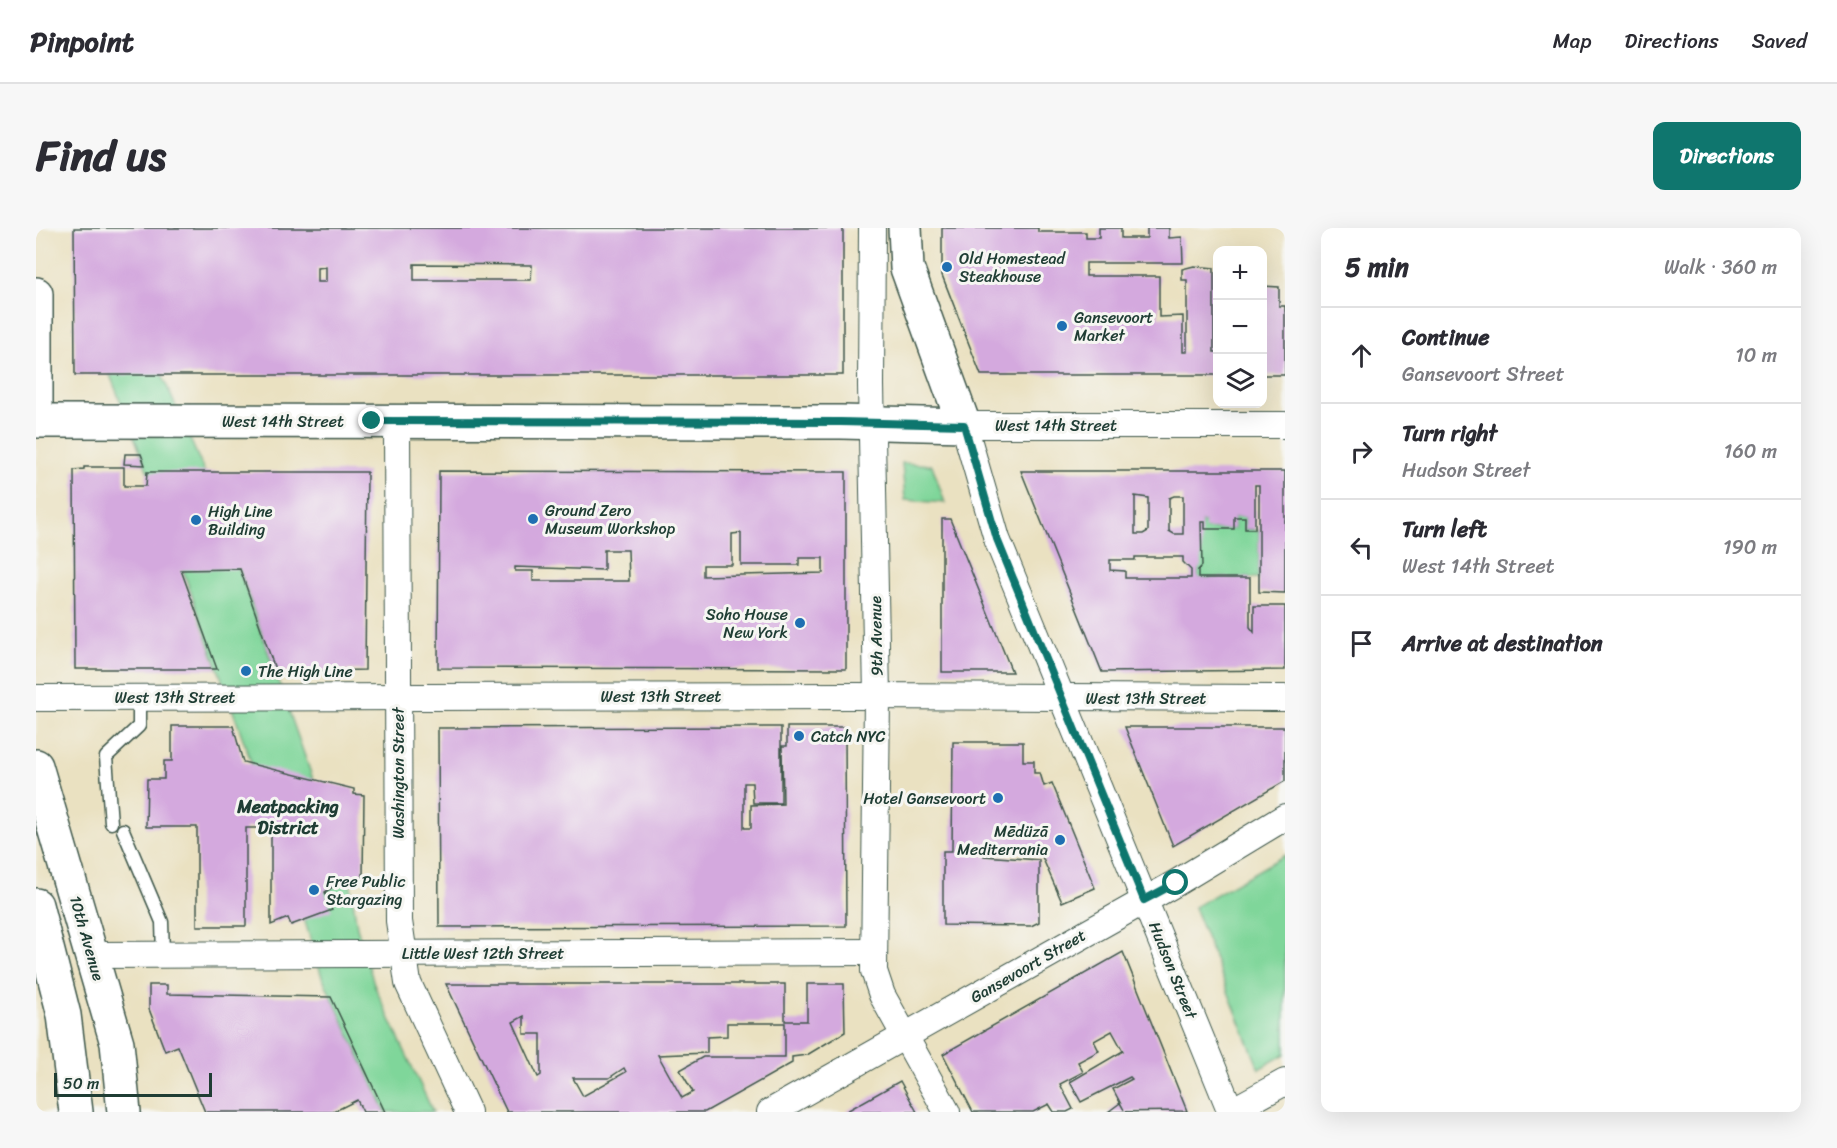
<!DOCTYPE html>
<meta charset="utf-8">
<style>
:root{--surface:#fff;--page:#f7f7f7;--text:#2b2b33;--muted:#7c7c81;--line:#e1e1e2;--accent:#0f766e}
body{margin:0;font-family:Sriracha,sans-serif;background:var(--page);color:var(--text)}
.controls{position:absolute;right:18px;top:18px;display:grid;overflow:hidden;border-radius:12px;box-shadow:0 6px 24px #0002}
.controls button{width:54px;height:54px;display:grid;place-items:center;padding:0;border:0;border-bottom:2px solid var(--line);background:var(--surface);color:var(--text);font:30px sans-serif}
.scale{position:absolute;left:18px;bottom:15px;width:158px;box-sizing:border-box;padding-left:6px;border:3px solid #1f3d34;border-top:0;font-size:16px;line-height:21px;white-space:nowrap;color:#1f3d34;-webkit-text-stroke:4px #f6f6f2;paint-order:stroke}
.stop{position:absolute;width:18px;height:18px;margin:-14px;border:4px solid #0f766e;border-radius:50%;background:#fff}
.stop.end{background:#0f766e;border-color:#fff;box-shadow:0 2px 6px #0008}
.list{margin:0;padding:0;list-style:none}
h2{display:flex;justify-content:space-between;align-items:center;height:78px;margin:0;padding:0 24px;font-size:26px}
h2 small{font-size:20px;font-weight:400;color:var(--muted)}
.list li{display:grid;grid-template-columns:39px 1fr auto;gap:18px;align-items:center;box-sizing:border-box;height:96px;padding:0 24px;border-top:2px solid var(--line)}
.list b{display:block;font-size:22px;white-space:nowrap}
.list p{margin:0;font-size:20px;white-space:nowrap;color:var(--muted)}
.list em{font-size:20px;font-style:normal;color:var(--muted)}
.icon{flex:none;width:33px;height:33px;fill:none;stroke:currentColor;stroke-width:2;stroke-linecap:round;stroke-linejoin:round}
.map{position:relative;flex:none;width:1249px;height:884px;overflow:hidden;border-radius:12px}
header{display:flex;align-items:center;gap:36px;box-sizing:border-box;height:84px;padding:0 30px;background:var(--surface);border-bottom:2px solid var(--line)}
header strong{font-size:28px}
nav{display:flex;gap:33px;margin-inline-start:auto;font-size:21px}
.intro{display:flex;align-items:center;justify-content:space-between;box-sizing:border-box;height:144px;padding:0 36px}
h1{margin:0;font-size:42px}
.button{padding:15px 27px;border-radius:12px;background:var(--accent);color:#fff;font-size:21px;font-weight:700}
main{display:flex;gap:36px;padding:0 36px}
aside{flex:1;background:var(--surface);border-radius:12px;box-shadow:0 6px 24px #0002}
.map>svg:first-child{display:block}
.green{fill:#7fd69a;stroke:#4f8a67;stroke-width:1.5}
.building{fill:#d4a9de;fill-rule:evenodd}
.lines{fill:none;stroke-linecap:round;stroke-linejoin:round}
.lane-casing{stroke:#3d5649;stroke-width:15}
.street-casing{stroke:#3d5649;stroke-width:28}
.secondary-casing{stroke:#3d5649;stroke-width:36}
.primary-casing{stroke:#3d5649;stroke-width:36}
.highway-casing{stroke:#3d5649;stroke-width:36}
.lane{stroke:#fff;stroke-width:12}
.street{stroke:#fff;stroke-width:26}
.secondary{stroke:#fff;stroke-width:33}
.primary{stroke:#fff;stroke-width:33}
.highway{stroke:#fff;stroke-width:33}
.route{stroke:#0f766e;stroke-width:8}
.poi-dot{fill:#1f6fb2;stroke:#f6f6f2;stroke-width:2}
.labels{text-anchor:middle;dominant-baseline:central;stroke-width:6;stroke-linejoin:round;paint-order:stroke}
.poi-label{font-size:16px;fill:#1f3d34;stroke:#f6f6f2;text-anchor:start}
.street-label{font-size:16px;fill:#1f3d34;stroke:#f6f6f2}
.neighbourhood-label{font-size:18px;font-weight:bold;fill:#1f3d34;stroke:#f6f6f2}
</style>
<header>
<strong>Pinpoint</strong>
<nav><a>Map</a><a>Directions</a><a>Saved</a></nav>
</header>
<div class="intro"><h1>Find us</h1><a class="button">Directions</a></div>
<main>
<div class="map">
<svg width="1249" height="884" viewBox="0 0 1249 884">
<rect width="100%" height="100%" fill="#f6f6f2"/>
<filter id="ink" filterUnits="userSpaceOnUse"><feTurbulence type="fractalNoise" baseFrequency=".0167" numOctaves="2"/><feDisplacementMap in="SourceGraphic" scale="12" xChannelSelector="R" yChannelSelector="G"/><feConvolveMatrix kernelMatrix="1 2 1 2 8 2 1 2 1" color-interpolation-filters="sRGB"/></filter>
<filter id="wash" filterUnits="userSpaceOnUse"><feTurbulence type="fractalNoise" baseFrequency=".008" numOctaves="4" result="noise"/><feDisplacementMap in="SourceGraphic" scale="24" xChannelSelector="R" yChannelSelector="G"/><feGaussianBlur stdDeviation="1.35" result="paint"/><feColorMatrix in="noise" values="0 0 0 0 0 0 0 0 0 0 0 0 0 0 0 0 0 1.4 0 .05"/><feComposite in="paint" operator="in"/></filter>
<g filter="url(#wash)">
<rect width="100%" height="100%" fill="#eae1c1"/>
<g class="green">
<path d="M39 57 119 131 169 245 315 659 321 699 339 759 397 884H350L286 749 251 635 115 252Z"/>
<path d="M866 235 896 237 909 275 869 272Z"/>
<path d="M1198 289H1209V301L1223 303V350H1162L1165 294H1169L1170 301H1198Z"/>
<path d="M1249 627V826L1223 841 1158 679Z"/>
</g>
<g id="blocks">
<g class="building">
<path d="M38 0H807V147H39ZM378 36 496 37 495 52H378ZM290 39V54H281V40Z"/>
<path d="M906 0H1002V4H1050V10H1063V0H1085V10H1111V0H1133V10L1146 9 1147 35H1050V48H1123V89L1147 88V124H1151V52H1146V41L1158 38 1178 40V124H1182V147H945L906 47Z"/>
<path d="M1227 58 1243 59V78H1249V147H1227Z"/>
<path d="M89 226H105L109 237 88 236Z"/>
<path d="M48 239H88V258H110L111 244H331L329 442 240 444 204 341 145 342 181 441H39L38 242 48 241Z"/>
<path d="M403 243 810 244V441L402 440ZM705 305V337H763V330H787V345L667 348V337H696V306ZM568 322H592L593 353H497V343H479V339L568 342Z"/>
<path d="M985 243H1249V365L1223 364V257H1219V301H1209V289H1198V301H1169V294H1165L1166 338 1162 342V350H1214V399L1218 404V378H1249V442L1066 444ZM1099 268 1112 270V303L1107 306H1099ZM1138 268H1147V306H1138L1133 303V270ZM1099 329H1147V334L1155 342V350H1089V343L1074 342V332H1099Z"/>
<path d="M906 291H914L976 444H906Z"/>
<path d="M136 498H197L207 534 318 561V566L328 567 327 650 309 651 289 664 296 682 255 697 252 690 235 697V600H210V698H161V599H110L111 551H128V533H136Z"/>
<path d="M745 499V575H717L716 555H708V600H715V577L747 576 746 518H751V499H809L810 698 403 699 402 500Z"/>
<path d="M1089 499H1249V553L1137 618Z"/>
<path d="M917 514H987V533H998V545H1004L1008 558 1016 555 1059 660 1026 674 1003 622 948 623V628L1003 632V694L995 698 907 697V623H916Z"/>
<path d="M1087 724 1151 883 1072 884 1084 875 1088 882 1077 861 1096 851 1094 849 1045 874 1034 854 1087 823 1076 803 1058 813 1063 823 1042 834 1047 844 1024 856 1037 881 1031 884H1018L1013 876 997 884H937L907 826Z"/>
<path d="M410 756H749V793H771V756H808L809 804 771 827 756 829V835L669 884H471ZM488 788V806H505V847L502 849 477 794ZM691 795H749V829H667L644 842 657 864 646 870 622 827 671 825V809L691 808ZM588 840 590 844 547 868 537 850H573Z"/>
<path d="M113 757H131V766L295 769 349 884H327L321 872 297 884H169L142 818 129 823 113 781Z"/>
<path d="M864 853 881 884H809Z"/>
</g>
</g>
</g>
<g filter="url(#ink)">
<use href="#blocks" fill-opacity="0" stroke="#3d5649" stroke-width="1.5"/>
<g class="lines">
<g class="lane-casing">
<g id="lane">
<path d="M75 595 70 529 103 498V470"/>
<path d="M87 602 126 694 127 727"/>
</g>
</g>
<g class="street-casing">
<g id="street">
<path d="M836 0 835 157 841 468 838 743 846 767 911 884"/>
<path d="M361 193 363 693 372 755 432 884"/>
<path d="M0 470 816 468 1249 470"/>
<path d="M57 727 838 724"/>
<path d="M734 884 1140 655 1249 589"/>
<path d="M1194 884 1249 854"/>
<path d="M1195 884 961 311 928 197H1249"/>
</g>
</g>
<g class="secondary-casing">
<g id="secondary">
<path d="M0 193 805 194 928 197 871 40 869 0"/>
<path d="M0 538 81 815 88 884"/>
</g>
</g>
<g class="primary-casing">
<path id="primary" d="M0 66V183"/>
</g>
<g class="highway-casing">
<path id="highway" d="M0 677 28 787 40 884"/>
</g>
<use href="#lane" class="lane"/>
<use href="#street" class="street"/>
<use href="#secondary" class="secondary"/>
<use href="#primary" class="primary"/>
<use href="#highway" class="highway"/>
</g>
</g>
<g class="lines" filter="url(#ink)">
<path class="route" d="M336 193 805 194 928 197 961 311 1108 672 1140 655"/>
</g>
<g class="poi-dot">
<circle cx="911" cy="39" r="6"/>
<circle cx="1026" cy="98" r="6"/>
<circle cx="497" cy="291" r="6"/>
<circle cx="160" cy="292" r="6"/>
<circle cx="764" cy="395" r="6"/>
<circle cx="210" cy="443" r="6"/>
<circle cx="763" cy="508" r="6"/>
<circle cx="962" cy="570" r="6"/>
<circle cx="1024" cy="612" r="6"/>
<circle cx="278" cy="662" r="6"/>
</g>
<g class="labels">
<g class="poi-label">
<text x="923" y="30">Old Homestead<tspan x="923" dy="18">Steakhouse</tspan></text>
<text x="1038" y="89">Gansevoort<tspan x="1038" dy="18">Market</tspan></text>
<text x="509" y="282">Ground Zero<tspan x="509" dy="18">Museum Workshop</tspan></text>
<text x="172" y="283">High Line<tspan x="172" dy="18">Building</tspan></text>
<text x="752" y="386" text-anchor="end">Soho House<tspan x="752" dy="18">New York</tspan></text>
<text x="222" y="443">The High Line</text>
<text x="775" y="508">Catch NYC</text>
<text x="950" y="570" text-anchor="end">Hotel Gansevoort</text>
<text x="1012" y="603" text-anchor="end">Mēdüzā<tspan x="1012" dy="18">Mediterrania</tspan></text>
<text x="290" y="653">Free Public<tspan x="290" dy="18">Stargazing</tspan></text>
</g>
<g class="street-label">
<text x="247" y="193">West 14th Street</text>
<text x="1020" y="197">West 14th Street</text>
<text transform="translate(840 408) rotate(-91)">9th Avenue</text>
<text x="625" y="468">West 13th Street</text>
<text x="139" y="469">West 13th Street</text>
<text x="1110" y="470">West 13th Street</text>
<text transform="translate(362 545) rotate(-90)">Washington Street</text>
<text transform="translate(51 710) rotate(74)">10th Avenue</text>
<text x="447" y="725">Little West 12th Street</text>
<text transform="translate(992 738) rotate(-30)">Gansevoort Street</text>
<text transform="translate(1137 742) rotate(68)">Hudson Street</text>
</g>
<g class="neighbourhood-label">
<text x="252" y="579">Meatpacking<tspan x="252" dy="21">District</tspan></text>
</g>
</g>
</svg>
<div class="controls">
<button>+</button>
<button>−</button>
<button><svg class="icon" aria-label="layers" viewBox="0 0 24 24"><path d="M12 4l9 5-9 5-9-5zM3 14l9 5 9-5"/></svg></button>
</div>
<div class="scale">50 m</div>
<div class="stop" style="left:1140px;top:655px"></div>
<div class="stop end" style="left:336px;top:193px"></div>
</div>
<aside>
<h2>5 min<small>Walk · 360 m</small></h2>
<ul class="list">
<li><svg class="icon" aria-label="ahead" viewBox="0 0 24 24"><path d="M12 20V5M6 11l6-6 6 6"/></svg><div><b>Continue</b><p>Gansevoort Street</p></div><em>10 m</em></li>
<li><svg class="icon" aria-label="right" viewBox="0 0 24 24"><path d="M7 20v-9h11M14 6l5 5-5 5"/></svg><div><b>Turn right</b><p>Hudson Street</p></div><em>160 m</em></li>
<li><svg class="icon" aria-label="left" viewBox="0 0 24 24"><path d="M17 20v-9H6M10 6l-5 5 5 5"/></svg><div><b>Turn left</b><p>West 14th Street</p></div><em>190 m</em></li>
<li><svg class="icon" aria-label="arrive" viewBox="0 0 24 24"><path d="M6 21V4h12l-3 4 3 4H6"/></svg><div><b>Arrive at destination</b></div></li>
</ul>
</aside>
</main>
